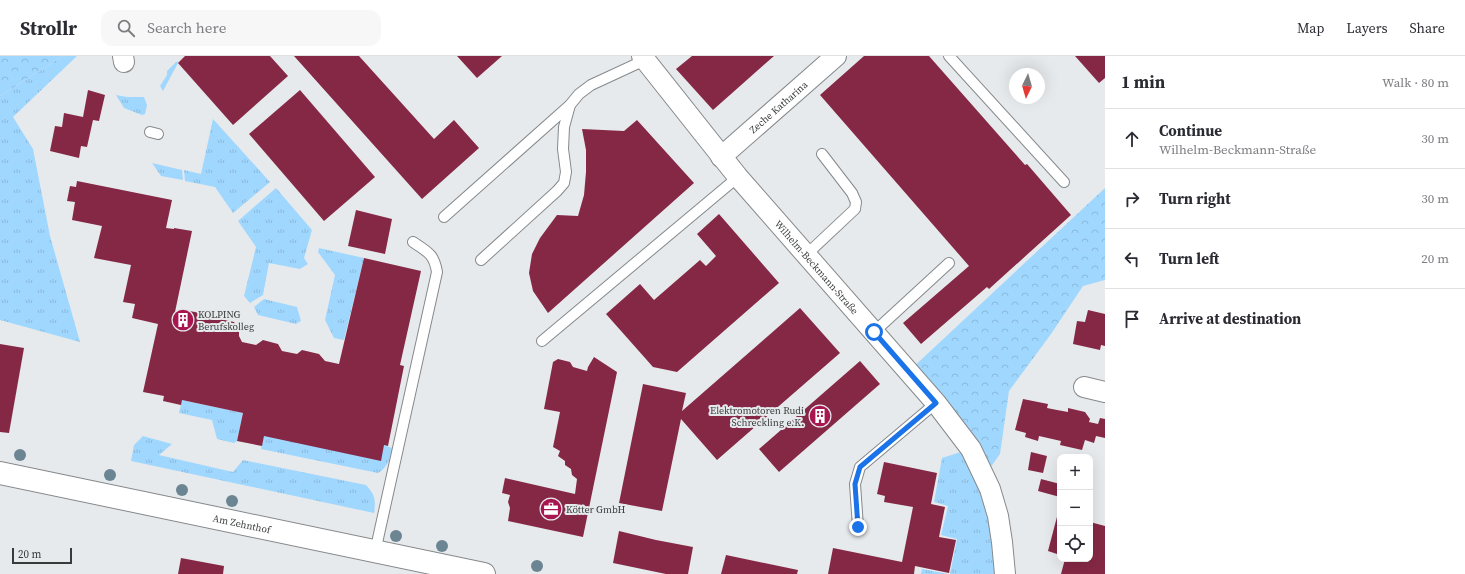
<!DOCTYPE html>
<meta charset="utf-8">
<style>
:root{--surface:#fff;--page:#f7f7f7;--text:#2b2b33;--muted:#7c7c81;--line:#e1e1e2}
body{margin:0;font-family:"Source Serif 4",serif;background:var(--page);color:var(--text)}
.controls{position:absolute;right:12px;bottom:12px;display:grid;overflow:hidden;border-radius:8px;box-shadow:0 4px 16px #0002}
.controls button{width:36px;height:36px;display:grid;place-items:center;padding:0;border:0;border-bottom:1px solid var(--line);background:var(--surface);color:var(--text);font:20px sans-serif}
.compass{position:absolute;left:1009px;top:12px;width:36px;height:36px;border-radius:50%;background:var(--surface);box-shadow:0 4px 16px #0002;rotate:185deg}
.scale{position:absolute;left:12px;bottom:10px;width:60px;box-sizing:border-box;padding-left:4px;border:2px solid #393b3b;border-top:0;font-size:11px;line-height:14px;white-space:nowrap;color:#393b3b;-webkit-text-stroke:3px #e7eaec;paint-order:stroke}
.stop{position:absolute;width:12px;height:12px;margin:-9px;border:3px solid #1a73e8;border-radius:50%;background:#fff}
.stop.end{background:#1a73e8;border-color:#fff;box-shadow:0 1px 4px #0008}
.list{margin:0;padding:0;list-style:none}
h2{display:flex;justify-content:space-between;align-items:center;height:52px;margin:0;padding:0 16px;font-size:17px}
h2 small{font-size:13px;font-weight:400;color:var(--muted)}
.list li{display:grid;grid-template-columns:26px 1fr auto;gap:12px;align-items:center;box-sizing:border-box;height:60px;padding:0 16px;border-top:1px solid var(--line)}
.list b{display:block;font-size:15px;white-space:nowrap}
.list p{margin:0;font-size:13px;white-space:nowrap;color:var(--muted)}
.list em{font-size:13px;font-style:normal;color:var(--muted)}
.icon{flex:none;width:22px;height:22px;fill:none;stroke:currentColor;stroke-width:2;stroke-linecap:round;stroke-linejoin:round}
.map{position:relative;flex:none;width:1105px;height:518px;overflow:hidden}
header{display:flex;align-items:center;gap:24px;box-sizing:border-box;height:56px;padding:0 20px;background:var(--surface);border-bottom:1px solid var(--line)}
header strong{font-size:19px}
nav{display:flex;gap:22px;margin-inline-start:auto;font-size:14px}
.search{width:280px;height:36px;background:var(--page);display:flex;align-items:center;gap:10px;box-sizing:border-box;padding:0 14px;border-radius:12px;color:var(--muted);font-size:15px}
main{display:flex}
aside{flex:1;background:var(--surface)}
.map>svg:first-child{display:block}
.grass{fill:url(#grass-tufts)}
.forest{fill:url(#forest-crowns)}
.building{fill:#852846}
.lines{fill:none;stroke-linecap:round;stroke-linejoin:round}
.service-casing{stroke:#86898b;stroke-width:12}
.minor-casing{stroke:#86898b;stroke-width:22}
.secondary-casing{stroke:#86898b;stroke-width:24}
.service{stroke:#fff;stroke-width:10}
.minor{stroke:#fff;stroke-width:20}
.secondary{stroke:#fff;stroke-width:22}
.tree{fill:#6c8593}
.route{stroke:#1a73e8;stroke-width:5}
.labels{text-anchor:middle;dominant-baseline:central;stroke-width:4;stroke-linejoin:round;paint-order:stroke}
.street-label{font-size:10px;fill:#393b3b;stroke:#e7eaec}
.poi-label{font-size:10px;fill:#393b3b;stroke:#e7eaec;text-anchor:start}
</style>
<header>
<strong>Strollr</strong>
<div class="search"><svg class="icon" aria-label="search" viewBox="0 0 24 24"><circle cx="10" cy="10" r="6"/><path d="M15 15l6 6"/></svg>Search here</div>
<nav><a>Map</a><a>Layers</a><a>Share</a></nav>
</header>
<main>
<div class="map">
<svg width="1105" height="518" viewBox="0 0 1105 518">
<defs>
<pattern id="grass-tufts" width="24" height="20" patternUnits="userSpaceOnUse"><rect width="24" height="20" fill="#a0d7fe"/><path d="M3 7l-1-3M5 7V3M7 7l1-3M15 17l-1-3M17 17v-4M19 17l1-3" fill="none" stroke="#8bb9db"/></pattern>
<pattern id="forest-crowns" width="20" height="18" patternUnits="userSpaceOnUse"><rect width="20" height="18" fill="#a0d7fe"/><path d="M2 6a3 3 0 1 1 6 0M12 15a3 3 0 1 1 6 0" fill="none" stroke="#8bb9db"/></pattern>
</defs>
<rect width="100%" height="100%" fill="#e7eaec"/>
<g class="grass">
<path d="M63 0H77L13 61 33 93 50 180 80 286 0 264V40Z"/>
<path d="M177 5 178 7 163 35 160 30 167 19V15Z"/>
<path d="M116 39 127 41H144L147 49 145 58 142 59 124 52Z"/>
<path d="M213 63 270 126 233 157 215 131 185 125 184 114 201 118Z"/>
<path d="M152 107 182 114 183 124 161 120Z"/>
<path d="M276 132 312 174 304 202 308 208 300 213 269 207 263 239 250 247 244 240 256 191 238 165Z"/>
<path d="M319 192 364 202 344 284 334 282 325 264 335 219 318 196Z"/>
<path d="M264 243 297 251 301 265 296 268 258 259 254 251Z"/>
<path d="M182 344 243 357 237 385 234 387 217 383 212 364 179 357Z"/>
<path d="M143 380 172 388 159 399 233 416 243 404 366 429C375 439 376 443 374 457L131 405 134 389Z"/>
<path d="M264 380 384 389 392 392C390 403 388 411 378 417L261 393Z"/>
<path d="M970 393 988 433 1003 518H950L957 483 941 479 948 450 934 446 942 402Z"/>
<path d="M922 513 948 518H921Z"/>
</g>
<g class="forest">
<path d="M0 0H63L0 40Z"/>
<path d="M1105 132V224L1083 230 1051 278 1009 335 1000 398 985 419 909 315Z"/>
</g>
<g class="building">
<path d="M185 0H270L288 20 233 69 178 7Z"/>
<path d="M294 0H359L434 83 454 64 479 92 422 143Z"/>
<path d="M457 0H502L477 22Z"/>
<path d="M692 0H774L713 54 676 13Z"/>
<path d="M864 0H929L1025 109 1027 108 1071 159 989 233 987 231 921 288 903 267 969 210 820 39Z"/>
<path d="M1075 0H1105V22L1099 27Z"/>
<path d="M88 34 105 39 99 65 93 64 87 91 81 90 79 102 50 95 55 70 62 71 64 57 83 61Z"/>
<path d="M300 34 375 121 324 165 249 78Z"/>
<path d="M637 64 694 127 548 257 533 235 529 217 532 198 540 182 557 159 578 160 584 139 586 116V94L582 73 624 75Z"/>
<path d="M77 125 172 144 166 172 174 173V172L192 175 175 256 182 257 183 254 201 257V259L234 266 239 274V280L242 286 256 289 263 284 278 288 282 295 297 298 302 294 319 298 325 305 339 308 364 202 421 215 400 309 404 310 388 390 384 389 381 405 264 380 262 390 237 385 243 357 182 344 181 349 163 345 164 340 143 336 158 268 132 262 135 248 123 246 131 209 94 202 102 170 72 164 75 146 67 145 70 130 76 131Z"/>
<path d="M356 154 392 163 385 198 348 190Z"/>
<path d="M719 158 779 227 677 316 653 311 606 258 640 228 654 244 700 204 706 210 716 200 697 178Z"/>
<path d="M800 252 840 297 717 404 681 363 662 455 619 447 643 328 686 337 682 355Z"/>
<path d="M1088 254 1105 258V290L1101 289 1100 294 1073 288 1077 265 1085 266Z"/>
<path d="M0 288 24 292 9 377 0 376Z"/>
<path d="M594 301 617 316 583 481 508 465 510 452 508 446 510 439 502 437 505 422 575 438 577 423 572 419 571 413 565 409V405L558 400 560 395 553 391 560 356 544 353 553 306 558 303 570 306 573 311 587 315 588 311Z"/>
<path d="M860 305 880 328 779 416 759 393Z"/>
<path d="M1023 343 1048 348 1047 352 1057 354 1068 356V352L1085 356 1090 363 1089 366 1098 368 1100 362 1105 363V382L1096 380 1094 387 1085 384 1082 394 1060 389 1061 385 1039 380 1038 385 1025 381 1026 377 1015 374Z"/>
<path d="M1031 396 1047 400 1043 417 1028 414Z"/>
<path d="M884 406 937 417 931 448 945 451 939 481 956 484 949 517 915 510 914 518H828L833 492 902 506 913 451 884 446 885 440 877 438Z"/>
<path d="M1041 423 1060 428V441L1038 435Z"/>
<path d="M1058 457 1060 458V499L1048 495Z"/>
<path d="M1090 466 1105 470V518H1061L1065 503H1090Z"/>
<path d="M619 475 656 484 693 491 688 518H666L613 507Z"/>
<path d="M726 499 798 514 797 518H721Z"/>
<path d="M181 502 224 510 223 518H178Z"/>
</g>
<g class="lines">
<g class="service-casing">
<g id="service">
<path d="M949 0 1064 126"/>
<path d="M150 76 158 78"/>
<path d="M444 161 570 49 579 38 591 29 645 4"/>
<path d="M806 199 855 153 856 146 852 137 822 98"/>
<path d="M481 204 557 135 564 127 566 116 563 93 564 71 570 49"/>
<path d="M874 276 949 207"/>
<path d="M542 285 738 121"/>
<path d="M858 471 855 428 860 411 936 347"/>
<path d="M375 496 437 216C434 198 428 196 413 186"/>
</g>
</g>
<g class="minor-casing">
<g id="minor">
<path d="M123 0 124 6"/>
<path id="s1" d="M642 0 738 121 936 347 971 393 990 433 998 460 1002 486 1005 518"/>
<path id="s2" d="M721 101 836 0"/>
<path d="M1084 331 1105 336"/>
</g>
</g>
<g class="secondary-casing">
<g id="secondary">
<path id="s3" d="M0 417 484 518"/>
</g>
</g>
<use href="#service" class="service"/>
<use href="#minor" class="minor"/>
<use href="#secondary" class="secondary"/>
</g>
<g class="tree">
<circle cx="20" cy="399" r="6"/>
<circle cx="110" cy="419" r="6"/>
<circle cx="182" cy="434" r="6"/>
<circle cx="232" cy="445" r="6"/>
<circle cx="396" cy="480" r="6"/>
<circle cx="442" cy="490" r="6"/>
<circle cx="537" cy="510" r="6"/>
</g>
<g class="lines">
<path class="route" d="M858 471 855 428 860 411 936 347 874 276"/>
</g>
<defs>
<g id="building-disc" transform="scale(1.15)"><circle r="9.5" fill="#a81650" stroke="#e7eaec"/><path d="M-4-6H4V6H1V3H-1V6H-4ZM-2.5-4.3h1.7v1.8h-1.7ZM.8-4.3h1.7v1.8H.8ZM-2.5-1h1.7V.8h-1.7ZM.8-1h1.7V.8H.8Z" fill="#fff"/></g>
<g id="office-disc" transform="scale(1.15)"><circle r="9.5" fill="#a81650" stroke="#e7eaec"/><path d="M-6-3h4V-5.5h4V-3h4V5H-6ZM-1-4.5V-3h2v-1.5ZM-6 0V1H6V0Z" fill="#fff"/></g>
</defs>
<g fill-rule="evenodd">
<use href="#building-disc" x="183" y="264"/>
<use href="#building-disc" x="820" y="360"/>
<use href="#office-disc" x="551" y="453"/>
</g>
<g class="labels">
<g class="street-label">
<text stroke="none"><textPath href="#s2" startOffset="76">Zeche Katharina</textPath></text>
<text stroke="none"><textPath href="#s1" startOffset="274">Wilhelm-Beckmann-Straße</textPath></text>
<text stroke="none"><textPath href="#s3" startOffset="247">Am Zehnthof</textPath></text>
</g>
<g class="poi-label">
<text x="198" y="258">KOLPING<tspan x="198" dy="12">Berufskolleg</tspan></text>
<text x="804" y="354" text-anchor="end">Elektromotoren Rudi<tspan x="804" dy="12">Schreckling e.K.</tspan></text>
<text x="566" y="453">Kötter GmbH</text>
</g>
</g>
</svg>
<div class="controls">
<button>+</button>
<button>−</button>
<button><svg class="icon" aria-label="locate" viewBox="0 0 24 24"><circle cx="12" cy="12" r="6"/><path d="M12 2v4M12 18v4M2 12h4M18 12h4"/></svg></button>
</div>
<svg class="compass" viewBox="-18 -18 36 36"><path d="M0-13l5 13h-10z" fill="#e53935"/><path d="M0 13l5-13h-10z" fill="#7c7c81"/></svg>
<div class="scale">20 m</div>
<div class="stop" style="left:874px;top:276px"></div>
<div class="stop end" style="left:858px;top:471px"></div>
</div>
<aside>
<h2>1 min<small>Walk · 80 m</small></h2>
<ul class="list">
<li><svg class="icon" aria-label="ahead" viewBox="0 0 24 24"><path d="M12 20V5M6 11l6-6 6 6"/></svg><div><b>Continue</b><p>Wilhelm-Beckmann-Straße</p></div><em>30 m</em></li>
<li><svg class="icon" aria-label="right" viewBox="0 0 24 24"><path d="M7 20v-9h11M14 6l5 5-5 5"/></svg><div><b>Turn right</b></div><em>30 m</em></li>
<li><svg class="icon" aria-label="left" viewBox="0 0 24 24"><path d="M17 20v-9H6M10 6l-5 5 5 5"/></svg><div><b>Turn left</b></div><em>20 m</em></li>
<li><svg class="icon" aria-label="arrive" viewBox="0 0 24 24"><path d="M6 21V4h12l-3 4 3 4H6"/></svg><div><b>Arrive at destination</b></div></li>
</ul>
</aside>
</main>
